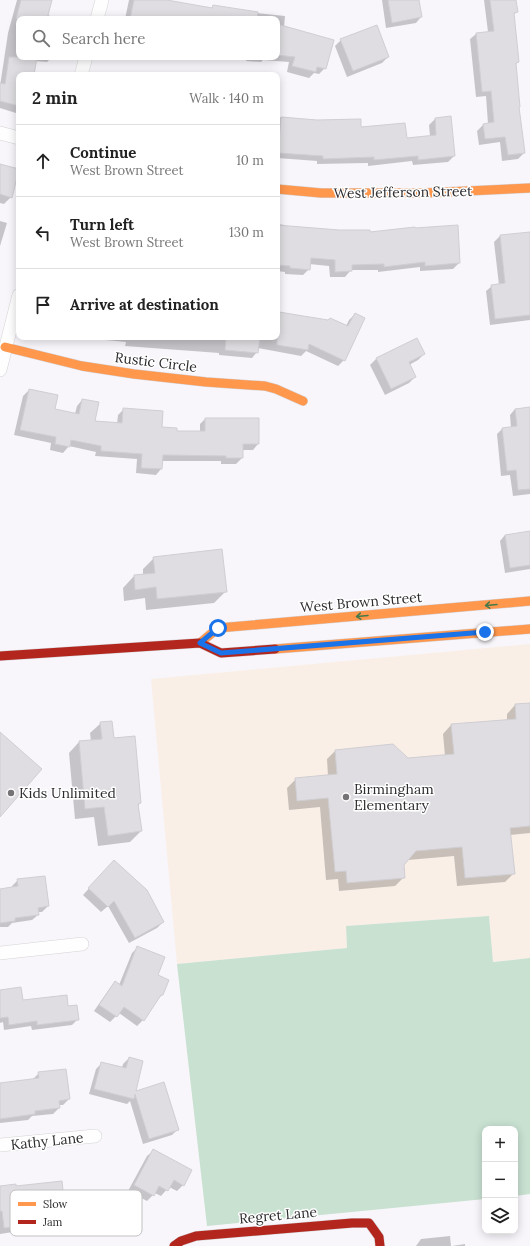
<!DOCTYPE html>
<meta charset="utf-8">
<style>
:root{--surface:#fff;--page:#f6f6f6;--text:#222;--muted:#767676;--line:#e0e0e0}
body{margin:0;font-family:Lora,serif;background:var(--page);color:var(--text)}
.controls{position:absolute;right:12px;bottom:12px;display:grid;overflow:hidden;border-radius:8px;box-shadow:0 2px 10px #0003}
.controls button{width:36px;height:36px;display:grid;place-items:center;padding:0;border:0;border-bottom:1px solid var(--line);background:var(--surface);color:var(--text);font:20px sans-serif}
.stop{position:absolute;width:12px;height:12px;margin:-9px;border:3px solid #1a73e8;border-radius:50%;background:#fff}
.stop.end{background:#1a73e8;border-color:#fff;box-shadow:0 1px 4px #0008}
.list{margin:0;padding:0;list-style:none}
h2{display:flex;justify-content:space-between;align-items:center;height:52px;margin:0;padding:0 16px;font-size:17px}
h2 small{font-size:13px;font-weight:400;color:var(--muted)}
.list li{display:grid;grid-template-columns:26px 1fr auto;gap:12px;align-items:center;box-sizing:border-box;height:72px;padding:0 16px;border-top:1px solid var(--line)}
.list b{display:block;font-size:15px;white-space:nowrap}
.list p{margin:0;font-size:13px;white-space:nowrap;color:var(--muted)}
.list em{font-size:13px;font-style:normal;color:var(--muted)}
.icon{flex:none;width:22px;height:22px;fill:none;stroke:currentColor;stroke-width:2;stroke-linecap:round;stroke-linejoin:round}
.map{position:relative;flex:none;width:530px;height:1246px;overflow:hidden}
.search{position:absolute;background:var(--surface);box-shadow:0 2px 10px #0003;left:16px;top:16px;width:264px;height:44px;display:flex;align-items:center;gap:10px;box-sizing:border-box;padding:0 14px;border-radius:8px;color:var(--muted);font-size:15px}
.panel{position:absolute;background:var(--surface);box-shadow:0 2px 10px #0003;left:16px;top:72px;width:264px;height:268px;border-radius:8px}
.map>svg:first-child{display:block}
.education{fill:#f9efe7}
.green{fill:#c8e1d1}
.shadow{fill:#0003}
.building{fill:#dfdde1;stroke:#d0ced2}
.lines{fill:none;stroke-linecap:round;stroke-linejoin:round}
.street-casing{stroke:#d5d3d6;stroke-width:14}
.slow-casing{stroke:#d5d3d6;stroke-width:10}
.jam-casing{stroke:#d5d3d6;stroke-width:10}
.street{stroke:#fefefe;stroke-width:13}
.slow{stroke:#ff974d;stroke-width:9}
.jam{stroke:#b3261e;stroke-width:9}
.oneway{stroke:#467849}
.route{stroke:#1a73e8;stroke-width:5}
.poi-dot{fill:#757376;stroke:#fff;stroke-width:1.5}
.labels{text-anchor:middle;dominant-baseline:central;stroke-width:3;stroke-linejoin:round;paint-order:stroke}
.street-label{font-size:14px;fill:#2e2c2f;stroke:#fff}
.poi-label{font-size:14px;fill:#2e2c2f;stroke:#fff;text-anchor:start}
.key{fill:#fff;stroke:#c0c0c1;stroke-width:1}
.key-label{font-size:11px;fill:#2e2c2f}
</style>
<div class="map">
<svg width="530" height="1246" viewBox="0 0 530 1246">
<rect width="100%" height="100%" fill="#f8f6fa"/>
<path class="education" d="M530 644V958L493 962 489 916 346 926 347 948 177 964 151 679Z"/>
<path class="green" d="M489 916 493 962 530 958V1194L515 1196V1129H485V1199L207 1226 177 964 347 948 346 926Z"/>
<g class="shadow">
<path d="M17 0H51L47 15 61 19H19V57H52L47 62 35 61 33 75H19V114L0 108V86L8 33Z"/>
<path d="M129 0H163L211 8 213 7 248 12 285 16 284 27 325 68 319 74 314 73 309 78 287 72 289 62 263 60 261 62 246 61 247 59 235 57H277V19H125Z"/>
<path d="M382 0H418L421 17 416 23 386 28Z"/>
<path d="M484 0H515L517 12 513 15 518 62 515 65 518 108 524 153 518 159 502 161 500 142 479 145 477 131 483 125 488 124 486 96 476 97 470 39 476 34 488 32Z"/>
<path d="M341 40 388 57 382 63 347 77 335 46Z"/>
<path d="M277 117 317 121 360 129 406 139 430 136 429 125 435 119 454 156 448 162 413 165 412 161 368 166V163L317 164V161L277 158Z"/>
<path d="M0 165 11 197 4 204 0 203Z"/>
<path d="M0 221 7 223 0 246Z"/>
<path d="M277 224 285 225V227L370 233 459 263 453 269 420 271V267L378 272V270H351L345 277H330L329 266 309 264V269L303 275 285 274V272L277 271Z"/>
<path d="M529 233 530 320 490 325 486 291 492 286 499 285 494 242 500 236Z"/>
<path d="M277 312 328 321 346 326 349 320 355 314 344 360 338 366 306 351 301 356 258 348 257 352 252 358 219 355V353L125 346 126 342 84 338 82 337H277Z"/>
<path d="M417 339 424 354 418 360 409 365 415 377 409 383 385 395 370 365 376 359Z"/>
<path d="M29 390 54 410 75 414 77 406 82 400 94 421 117 424 118 415 124 409 161 428 175 432H200V424L205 419H258V444L253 450H242V458L236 464H221V461H162L161 469 156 475 136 473 137 459 95 456 96 452 69 446 63 453 50 450 51 443 14 435 23 396Z"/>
<path d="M530 408V494L513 496 510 475 501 476 497 434 502 429 511 428 510 415 515 409Z"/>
<path d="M530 532V569L505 573 500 541 505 535Z"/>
<path d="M154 558 226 591 214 603 146 610 145 598 124 601 123 588 134 576 143 575V569Z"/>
<path d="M530 704V833L510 835 514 873 505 882 457 886 454 856 408 860 403 865 404 877 395 886 339 891 338 879 326 880 320 807 289 810 287 788 296 779 328 776 327 759 336 750 407 759 445 756 443 734 451 725 507 720V714L515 705Z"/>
<path d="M101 723 113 739 140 803 138 806 141 831 130 842 98 846 94 817 75 819 69 753 79 742 91 741 90 733Z"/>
<path d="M114 861 163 922 157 928 129 943 108 906 101 912 83 895Z"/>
<path d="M18 880 48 906 42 912H38V915L32 920 12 923 8 927H0V890L12 888V886Z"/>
<path d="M138 947 157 976 162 995 156 1001 143 1020 137 1026 119 1013 110 1022 94 1011 110 988 115 983 119 985 132 953Z"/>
<path d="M0 991 22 1001 67 1007 78 1019 72 1025 32 1030 31 1026 4 1030 3 1022 0 1023Z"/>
<path d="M129 1058 134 1093 178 1129 172 1135 143 1144 130 1101 127 1104 89 1094 96 1069 102 1063 122 1068 123 1064Z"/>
<path d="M39 1073 69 1099 63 1105H59V1108L53 1114 32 1116 28 1120 0 1123V1084L33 1079Z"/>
<path d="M153 1151 183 1185 177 1191 169 1187 161 1196 155 1193 147 1201 128 1191 147 1156Z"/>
<path d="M0 1187H15L120 1215 115 1221 45 1228 44 1216 18 1219 19 1226 13 1232 0 1234Z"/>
<path d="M450 1236 451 1246H416L421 1239Z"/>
<path d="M465 1244V1246H452Z"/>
</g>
<g class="building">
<path d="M21 0H52L47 19H16Z"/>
<path d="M134 0H167L212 8 213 5 258 12 257 19H130Z"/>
<path d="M388 0H419L422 17 392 23Z"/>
<path d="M490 0H516L518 12 514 13 519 62 516 63 520 107H519L525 153 508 155 505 137 485 139 483 124 494 122 491 91 482 92 476 33 494 31Z"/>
<path d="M277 24 334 40 326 69 317 67 316 72 292 66 295 57 277 55Z"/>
<path d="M377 25 389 57 353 71 340 39Z"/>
<path d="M9 57H37L34 75H19V106L0 101V83L5 84Z"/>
<path d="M451 116 455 156 418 160V156L374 160V157L323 159V156L278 153 281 117 317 120 361 119V127L405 123 407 138 436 135 435 118Z"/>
<path d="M0 164 19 169 12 198 0 194Z"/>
<path d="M277 225 339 230H370V232L415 227V228L458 225 460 263 425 266V262L384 267V264L352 265V271L335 272V260L311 258 310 270 290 268V266L277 265Z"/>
<path d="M530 232V315L495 319 491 285 505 283 500 235Z"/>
<path d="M279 312 328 320 330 318 348 326 355 313 365 318 345 361 309 344 308 350 277 345V322Z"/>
<path d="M226 337H260L258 353 225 350Z"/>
<path d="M417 338 425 354 409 362 416 377 391 389 376 358Z"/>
<path d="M29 389 58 395 55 409 79 414 82 399 99 402 95 421 122 423 123 408 163 411 162 427 177 428V431H205V418H259V444H243V458H226V456L163 455 162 469 141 468 142 454 101 451V446L71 440 70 447 55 444 56 437 20 430Z"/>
<path d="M530 407V489L518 490 516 470 507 471 502 428 517 426 515 409Z"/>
<path d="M530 531V565L510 568 505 535Z"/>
<path d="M222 549 227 592 157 599 156 587 135 590 134 575 155 573 153 557Z"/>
<path d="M530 703V826L510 828 515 874 465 878 462 847 416 851 404 865 405 878 347 883 346 871 335 872 328 798 297 801 295 778 337 774 335 750 393 744 408 758 454 754 451 724 516 719 515 704Z"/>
<path d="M112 721 114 738 135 736 141 803 138 804 142 831 108 836 104 807 85 809 79 741 102 739 100 722Z"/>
<path d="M0 732 42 769 0 817Z"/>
<path d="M114 860 147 890 164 922 135 938 114 901 108 907 88 888Z"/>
<path d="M45 876 49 906 38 908 39 915 15 918V921L0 923V889L18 886 17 879Z"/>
<path d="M137 946 165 957 158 975 169 980 163 995H161L144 1021 124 1007 117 1017 99 1005 115 981 122 986Z"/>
<path d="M21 987 23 1000 67 995 68 1006 77 1005 79 1020 37 1025V1021L9 1025 8 1017 0 1018V990Z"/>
<path d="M129 1057 143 1061 136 1091 164 1082 179 1130 149 1139 135 1094 134 1099 94 1089 101 1062 126 1068Z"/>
<path d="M66 1069 70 1099 59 1101 60 1108 35 1111V1114L0 1119V1083L39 1078 38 1072Z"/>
<path d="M153 1149 192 1170 184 1186 174 1180 168 1191 159 1186 154 1196 134 1185Z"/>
<path d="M62 1181 64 1199 119 1193 121 1215 51 1223 50 1211 19 1214 20 1227 4 1228 2 1211H0V1186L16 1184V1186Z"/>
</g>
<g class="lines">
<g class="street-casing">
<g id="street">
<path d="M97 19 102 0"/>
<path d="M81 75 86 57"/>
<path d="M0 133 19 138"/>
<path d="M0 370 19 295"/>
<path d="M0 953 82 944"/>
<path d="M0 1145 95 1136"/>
</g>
</g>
<g class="slow-casing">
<g id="slow">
<path d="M277 189 321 193H424L530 188"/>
<path d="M5 347 82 366 134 374 206 382 265 386 276 389 303 401"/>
<path d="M200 643 218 628 530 601"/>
<path d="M275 649 530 629"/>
</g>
</g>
<g class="jam-casing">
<g id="jam">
<path d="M0 656 200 643 221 653 275 649"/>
<path d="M174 1246 181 1241 196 1236 352 1223H369L379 1237 380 1246"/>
</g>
</g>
<use href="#street" class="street"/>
<use href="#slow" class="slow"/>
<use href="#jam" class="jam"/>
</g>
<defs><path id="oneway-shaft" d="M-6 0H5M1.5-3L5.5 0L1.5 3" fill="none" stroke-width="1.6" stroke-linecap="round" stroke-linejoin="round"/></defs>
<g class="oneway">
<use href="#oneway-shaft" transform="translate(491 605) rotate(175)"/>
<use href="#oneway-shaft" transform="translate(362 616) rotate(175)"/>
</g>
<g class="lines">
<path class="route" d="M218 628 200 643 221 653 485 632"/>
</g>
<g class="poi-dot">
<circle cx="11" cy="793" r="4"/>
<circle cx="346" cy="797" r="4"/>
</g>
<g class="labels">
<g class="street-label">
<text transform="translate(403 192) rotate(-1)">West Jefferson Street</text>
<text transform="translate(156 362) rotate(7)">Rustic Circle</text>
<text transform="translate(361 602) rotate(-5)">West Brown Street</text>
<text transform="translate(47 1141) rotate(-6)">Kathy Lane</text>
<text transform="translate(278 1215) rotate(-5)">Regret Lane</text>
</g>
<g class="poi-label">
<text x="354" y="789">Birmingham<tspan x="354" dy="16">Elementary</tspan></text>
<text x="19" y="793">Kids Unlimited</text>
</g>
</g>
<rect x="10" y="1190" width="132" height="46" rx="6" class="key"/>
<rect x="18" y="1202" width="18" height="4" fill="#ff974d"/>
<rect x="18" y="1220" width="18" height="4" fill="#b3261e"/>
<g class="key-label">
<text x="43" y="1208">Slow</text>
<text x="43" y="1226">Jam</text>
</g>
</svg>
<div class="controls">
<button>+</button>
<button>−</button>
<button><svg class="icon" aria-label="layers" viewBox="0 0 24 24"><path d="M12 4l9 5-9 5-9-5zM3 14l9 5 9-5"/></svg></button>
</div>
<div class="stop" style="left:218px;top:628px"></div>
<div class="stop end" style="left:485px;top:632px"></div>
<div class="search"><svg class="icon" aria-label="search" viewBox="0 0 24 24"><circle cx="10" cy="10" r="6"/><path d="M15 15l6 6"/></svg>Search here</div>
<section class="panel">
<h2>2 min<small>Walk · 140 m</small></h2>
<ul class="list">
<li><svg class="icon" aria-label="ahead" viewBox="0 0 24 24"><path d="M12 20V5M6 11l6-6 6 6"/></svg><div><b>Continue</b><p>West Brown Street</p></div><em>10 m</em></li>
<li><svg class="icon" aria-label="left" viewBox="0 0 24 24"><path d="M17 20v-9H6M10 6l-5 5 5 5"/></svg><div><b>Turn left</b><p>West Brown Street</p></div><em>130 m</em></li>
<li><svg class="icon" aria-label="arrive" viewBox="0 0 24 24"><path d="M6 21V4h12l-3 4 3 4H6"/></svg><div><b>Arrive at destination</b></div></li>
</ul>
</section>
</div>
